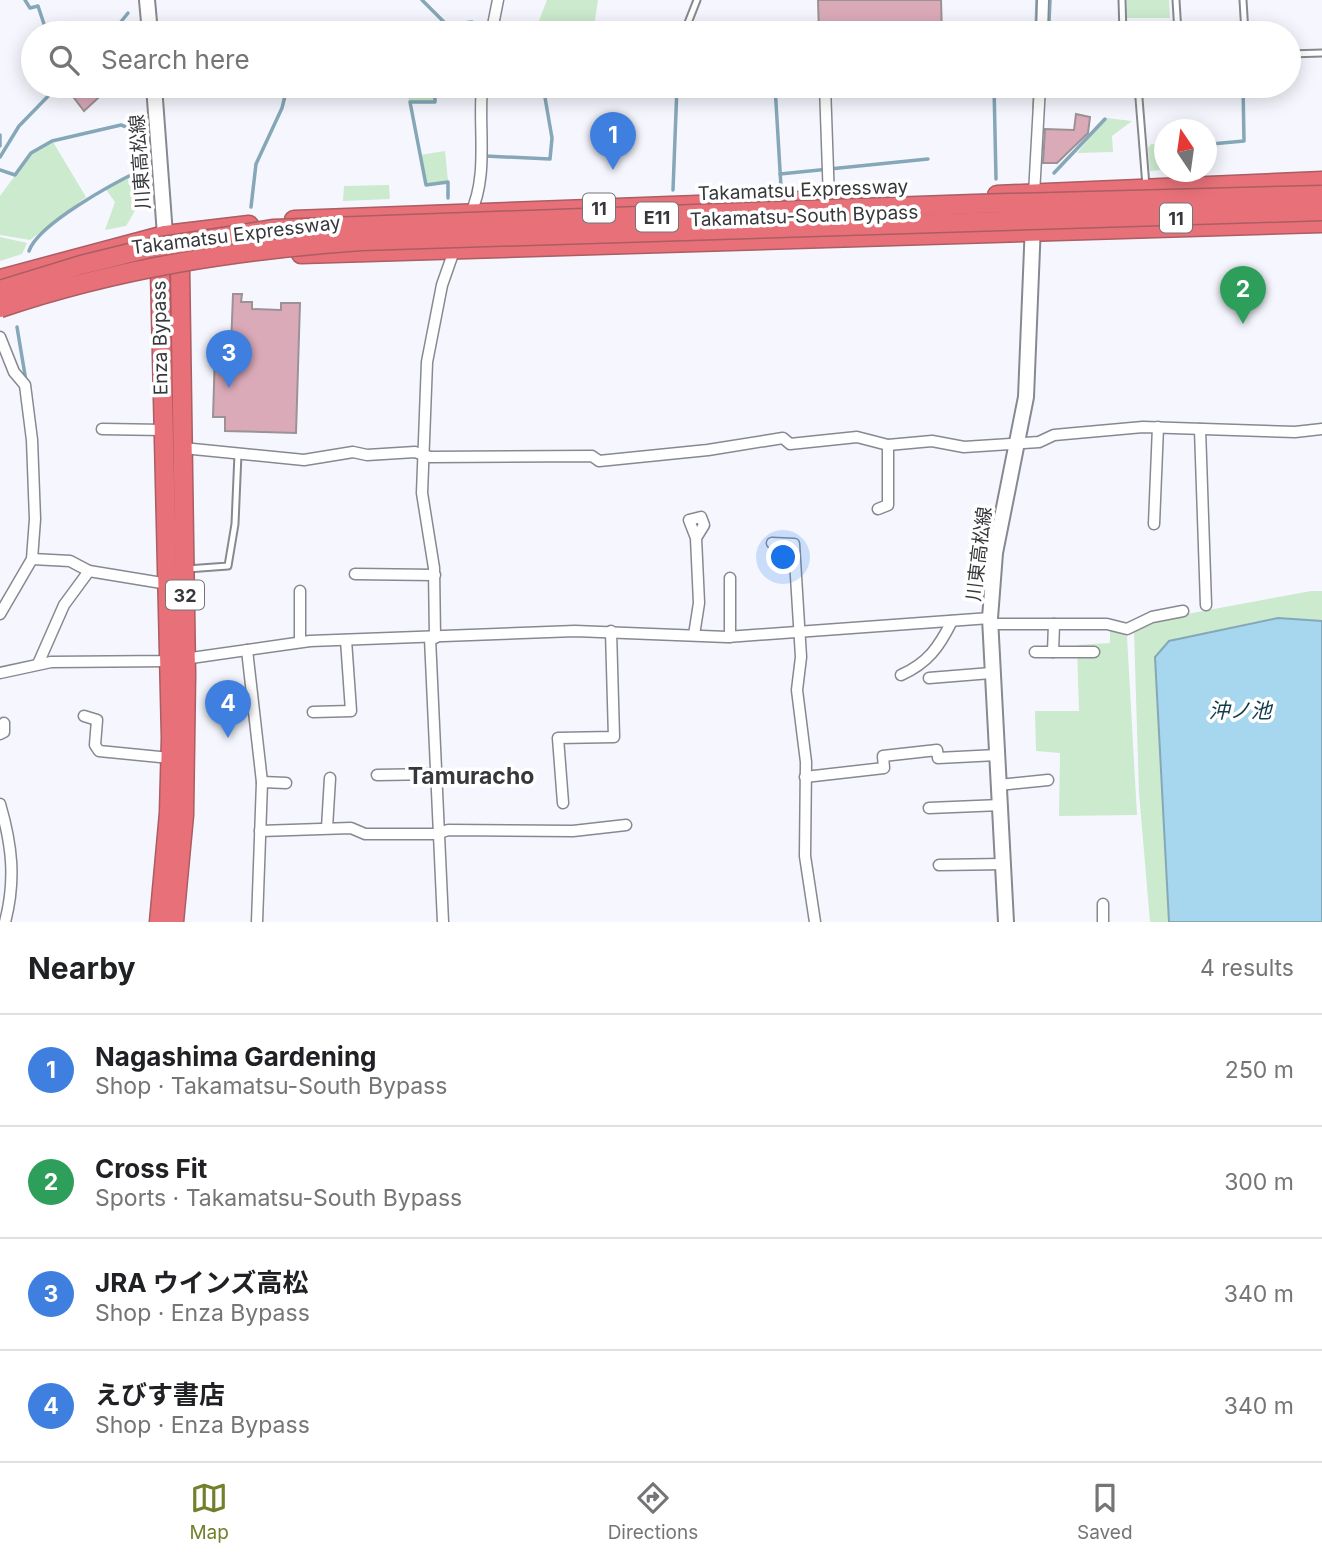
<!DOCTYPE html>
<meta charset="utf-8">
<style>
:root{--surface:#fff;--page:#f6f6f6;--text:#202124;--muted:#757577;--line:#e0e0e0;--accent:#737f2b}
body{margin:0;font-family:Inter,"Noto Sans JP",sans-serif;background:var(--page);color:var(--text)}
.compass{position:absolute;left:1154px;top:119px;width:63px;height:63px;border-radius:50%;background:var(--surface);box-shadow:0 4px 18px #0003;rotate:347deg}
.you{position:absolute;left:784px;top:558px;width:24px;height:24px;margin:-18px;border:5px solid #fff;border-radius:50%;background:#1a73e8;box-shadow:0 0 0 10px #1a73e833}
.badge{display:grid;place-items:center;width:46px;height:46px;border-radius:50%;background:var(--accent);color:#fff;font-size:23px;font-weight:700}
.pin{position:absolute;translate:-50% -58px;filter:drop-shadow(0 2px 4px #0008)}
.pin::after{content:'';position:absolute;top:37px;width:24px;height:21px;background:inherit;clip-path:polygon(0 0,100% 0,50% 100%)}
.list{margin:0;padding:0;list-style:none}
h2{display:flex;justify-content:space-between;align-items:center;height:91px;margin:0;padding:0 28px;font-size:30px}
h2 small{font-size:23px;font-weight:400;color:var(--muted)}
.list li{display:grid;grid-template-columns:46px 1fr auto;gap:21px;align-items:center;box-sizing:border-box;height:112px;padding:0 28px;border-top:2px solid var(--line)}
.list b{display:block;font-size:26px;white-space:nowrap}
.list p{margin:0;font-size:23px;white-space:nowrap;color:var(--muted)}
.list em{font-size:23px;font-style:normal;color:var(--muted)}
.icon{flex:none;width:38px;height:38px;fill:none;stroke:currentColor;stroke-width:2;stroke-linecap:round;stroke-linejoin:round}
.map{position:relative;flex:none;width:1322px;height:922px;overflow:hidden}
.search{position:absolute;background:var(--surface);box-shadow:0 4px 18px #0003;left:21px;right:21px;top:21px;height:77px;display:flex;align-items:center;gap:18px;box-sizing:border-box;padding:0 24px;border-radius:38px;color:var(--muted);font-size:26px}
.sheet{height:539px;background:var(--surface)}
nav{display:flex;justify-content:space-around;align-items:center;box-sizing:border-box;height:98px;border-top:2px solid var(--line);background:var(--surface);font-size:19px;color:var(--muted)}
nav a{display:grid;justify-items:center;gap:4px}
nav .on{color:var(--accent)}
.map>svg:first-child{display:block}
.green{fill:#cceacd}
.water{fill:#a6d7ee;stroke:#85a7b8;stroke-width:2}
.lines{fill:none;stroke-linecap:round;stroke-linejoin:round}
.stream{stroke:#85a7b8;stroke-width:3.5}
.building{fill:#dbaab8;stroke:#9a9294;stroke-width:2}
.lane-casing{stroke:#878990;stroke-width:9}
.street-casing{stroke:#878990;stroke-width:13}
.secondary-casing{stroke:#878990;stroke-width:18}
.highway-casing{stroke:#aa5d63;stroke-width:21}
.lane{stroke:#fff;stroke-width:5}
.street{stroke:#fff;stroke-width:10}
.secondary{stroke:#fff;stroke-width:14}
.highway{stroke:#e87179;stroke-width:18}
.highway-bridge-casing{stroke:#aa5d63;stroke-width:21;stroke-linecap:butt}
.highway-bridge{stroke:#e87179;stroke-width:18}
.labels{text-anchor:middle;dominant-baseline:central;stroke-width:7;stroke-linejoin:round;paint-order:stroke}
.shield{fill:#fff;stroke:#737476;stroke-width:2}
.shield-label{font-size:18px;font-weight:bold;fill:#37383b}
.street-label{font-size:19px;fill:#37383b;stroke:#fff}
.water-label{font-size:21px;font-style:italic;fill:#123b4c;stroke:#fff}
.quarter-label{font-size:23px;font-weight:bold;fill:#37383b;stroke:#fff}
</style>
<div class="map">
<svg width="1322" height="922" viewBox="0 0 1322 922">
<rect width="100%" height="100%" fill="#f6f7fe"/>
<g class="green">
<path d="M547 0H598L593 33 535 31Z"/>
<path d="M1127 0H1169L1170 18H1127Z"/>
<path d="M406 86H434L435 102 409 101Z"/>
<path d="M1106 118 1132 121 1112 136 1113 152 1077 153Z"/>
<path d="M53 142 86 197 30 240 0 235V196L31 154Z"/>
<path d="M1151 144H1164V164L1161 170 1150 171 1148 148Z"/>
<path d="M445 151 448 181 426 184 420 155Z"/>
<path d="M141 170 143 197 126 226 105 230 115 202 105 188Z"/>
<path d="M389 185 390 199 343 201 344 186Z"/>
<path d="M0 237 27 243 22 254 0 261Z"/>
<path d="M1311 591H1322V621L1278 618 1254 622 1169 641 1155 657 1169 922H1150L1139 793 1134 632 1165 618Z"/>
<path d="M1110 630 1127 636 1137 815 1059 816 1060 753 1036 751 1035 711H1079L1077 645 1110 643Z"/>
</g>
<path class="water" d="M1278 618 1322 621V922H1169L1155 657 1169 641Z"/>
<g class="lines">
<g class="stream">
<path d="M25 0 30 8 38 6 47 33"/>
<path d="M422 0 447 25 472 22"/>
<path d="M1049 22 1050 0"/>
<path d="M112 33 128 13"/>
<path d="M441 33 471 26 528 32"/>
<path d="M1036 33 1037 0"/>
<path d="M324 86H355"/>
<path d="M435 86V102H410L426 185 448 182V198"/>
<path d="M775 86 781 187"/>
<path d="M929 86 945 93 961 86"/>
<path d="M994 86 996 179"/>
<path d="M1034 108 1035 86"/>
<path d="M0 135V146"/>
<path d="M1211 144 1244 141 1243 86"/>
<path d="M485 156 550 159 552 138 543 86"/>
<path d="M0 157 19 126 58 86"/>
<path d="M0 170 15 175 31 153 52 141 121 125 138 131"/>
<path d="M1054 173 1105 119"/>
<path d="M780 174 928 159"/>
<path d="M673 190 677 86"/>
<path d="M251 207 256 164 282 108 287 88 317 86"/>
<path d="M29 251C38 224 114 183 141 170"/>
<path d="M17 327 26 381"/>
</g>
</g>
<g class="building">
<path d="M818 0H941L942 33H819Z"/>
<path d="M65 86H111L84 111Z"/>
<path d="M1076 114 1090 117 1088 133 1057 163H1043L1045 129 1074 130Z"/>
<path d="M233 294H242L241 302H252V309L281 310V303H300L296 433 225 431V417H213L215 353H224V347H231Z"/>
</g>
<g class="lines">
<g class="lane-casing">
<g id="lane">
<path d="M1122 0 1123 33"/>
<path d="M1176 0 1178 33"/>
<path d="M1243 0 1245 33"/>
<path d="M491 33 493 25 526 29 535 33"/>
<path d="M684 33 697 0"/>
<path d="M1289 54 1322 53"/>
<path d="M1138 86 1146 186"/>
<path d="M187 569 228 566 235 524 238 454"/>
</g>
</g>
<g class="street-casing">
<g id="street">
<path d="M493 25 498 0"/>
<path d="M1042 33 1043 0"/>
<path d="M825 86 829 200"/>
<path d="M1034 194 1040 86"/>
<path d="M470 215C489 175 478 129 482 86"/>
<path d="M0 337 14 372 25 385 32 440 35 519 32 559 0 614"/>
<path d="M102 429 164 430"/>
<path d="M1200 429 1206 605"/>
<path d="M183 448 304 460 353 452 367 455 415 452 430 457 592 456 599 461 708 450 783 438 790 444 857 437 888 445 932 441 964 447 1039 442 1054 435 1143 427 1295 432 1322 429"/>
<path d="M878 509 888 505V445"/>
<path d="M1154 524 1158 427"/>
<path d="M772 543 794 544 801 657 797 690 806 762 805 856 815 922"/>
<path d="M32 559 70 561 89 571 168 584"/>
<path d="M355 574 435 575"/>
<path d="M730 578V637"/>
<path d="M300 591V642"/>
<path d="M990 624H1107L1127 629 1152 617 1183 611"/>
<path d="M694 635 699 603 696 538 689 520 701 517 704 525 696 538"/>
<path d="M430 638 443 922"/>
<path d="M435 638 434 568 422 493 427 362 442 285 455 248"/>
<path d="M247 650 262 782 257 922"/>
<path d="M1035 652H1094"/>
<path d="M1053 652 1054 624"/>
<path d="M38 664 64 605 89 571"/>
<path d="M0 673 51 662 170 661 310 641 575 631 727 637 990 618"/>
<path d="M901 675C928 663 939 647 952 621"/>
<path d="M929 678 991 673"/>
<path d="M313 712 351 711 346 640"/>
<path d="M84 716 97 720 95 745 99 751 170 758"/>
<path d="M0 734 4 732V723"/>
<path d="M377 775 436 774"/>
<path d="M805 777 884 768 883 756 937 750 938 758 997 755"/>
<path d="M262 782 286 783"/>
<path d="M999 785 1048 780"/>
<path d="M563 803 558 738 614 737 611 631"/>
<path d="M0 804C12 845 16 880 5 922"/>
<path d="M929 808 1001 805"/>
<path d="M327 828 330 778"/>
<path d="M260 831 351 828 365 834H437L448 830 573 831 626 825"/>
<path d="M939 865 1004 864"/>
<path d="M1103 922V904"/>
</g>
</g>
<g class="secondary-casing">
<g id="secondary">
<path d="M147 0 150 33"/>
<path d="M154 86 165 235"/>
<path d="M1006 922 990 618 995 553 1026 397 1033 224"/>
</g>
</g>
<g class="highway-casing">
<g id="highway">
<path d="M997 195 1322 181"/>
<path d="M294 220 857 199"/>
<path d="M165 235 180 268 186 674 184 815 174 922"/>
<path d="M301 254 1322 223"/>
<path d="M0 279 165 235 249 225"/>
<path d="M159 922 169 813 171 738 160 271 162 252"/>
</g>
</g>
<use href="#lane" class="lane"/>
<use href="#street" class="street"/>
<use href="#secondary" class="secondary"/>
<use href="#highway" class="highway"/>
<g class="highway-bridge-casing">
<g id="highway-bridge">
<path d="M0 290 81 265 150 248 274 229 974 204 1322 195"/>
<path d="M0 308C118 268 236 250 361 241L1322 211"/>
</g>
</g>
<use href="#highway-bridge" class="highway-bridge"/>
</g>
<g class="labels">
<g class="shield">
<rect x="583" y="193.5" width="32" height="29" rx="5"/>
<rect x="636" y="202.5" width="42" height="29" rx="5"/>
<rect x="1160" y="203.5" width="32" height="29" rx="5"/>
<rect x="166" y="580.5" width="38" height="29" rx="5"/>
</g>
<g class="shield-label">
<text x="599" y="208">11</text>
<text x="657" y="217">E11</text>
<text x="1176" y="218">11</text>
<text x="185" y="595">32</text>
</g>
<g class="street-label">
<text transform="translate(140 162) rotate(-94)">川東高松線</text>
<text transform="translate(803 190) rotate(-2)">Takamatsu Expressway</text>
<text transform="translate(804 216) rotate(-2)">Takamatsu-South Bypass</text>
<text transform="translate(236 235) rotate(-7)">Takamatsu Expressway</text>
<text transform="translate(160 338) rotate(-91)">Enza Bypass</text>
<text transform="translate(979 554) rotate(-83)">川東高松線</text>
</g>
<g class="water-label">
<text x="1240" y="710">沖ノ池</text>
</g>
<g class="quarter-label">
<text x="471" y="776">Tamuracho</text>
</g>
</g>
</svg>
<svg class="compass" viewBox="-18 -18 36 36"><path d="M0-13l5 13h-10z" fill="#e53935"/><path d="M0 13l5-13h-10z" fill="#757577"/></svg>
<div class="you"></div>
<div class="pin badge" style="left:613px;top:170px;background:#3f7fe0">1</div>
<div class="pin badge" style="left:1243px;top:324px;background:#2e9e5b">2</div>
<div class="pin badge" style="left:229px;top:388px;background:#3f7fe0">3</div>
<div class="pin badge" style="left:228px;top:738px;background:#3f7fe0">4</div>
<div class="search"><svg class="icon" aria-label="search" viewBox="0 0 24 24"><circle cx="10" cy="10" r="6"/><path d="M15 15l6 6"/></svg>Search here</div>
</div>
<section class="sheet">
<h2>Nearby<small>4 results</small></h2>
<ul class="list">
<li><span class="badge" style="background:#3f7fe0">1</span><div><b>Nagashima Gardening</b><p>Shop · Takamatsu-South Bypass</p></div><em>250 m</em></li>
<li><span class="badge" style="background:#2e9e5b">2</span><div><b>Cross Fit</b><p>Sports · Takamatsu-South Bypass</p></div><em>300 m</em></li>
<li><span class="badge" style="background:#3f7fe0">3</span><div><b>JRA ウインズ高松</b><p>Shop · Enza Bypass</p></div><em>340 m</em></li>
<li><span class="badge" style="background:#3f7fe0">4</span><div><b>えびす書店</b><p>Shop · Enza Bypass</p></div><em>340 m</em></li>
</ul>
</section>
<nav>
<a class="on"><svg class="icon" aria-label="map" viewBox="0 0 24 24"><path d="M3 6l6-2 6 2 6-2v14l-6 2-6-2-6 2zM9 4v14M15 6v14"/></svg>Map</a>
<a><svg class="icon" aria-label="directions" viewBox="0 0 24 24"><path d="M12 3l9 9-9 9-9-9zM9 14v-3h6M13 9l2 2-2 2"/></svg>Directions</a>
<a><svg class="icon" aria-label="saved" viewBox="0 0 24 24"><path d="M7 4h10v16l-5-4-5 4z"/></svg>Saved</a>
</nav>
